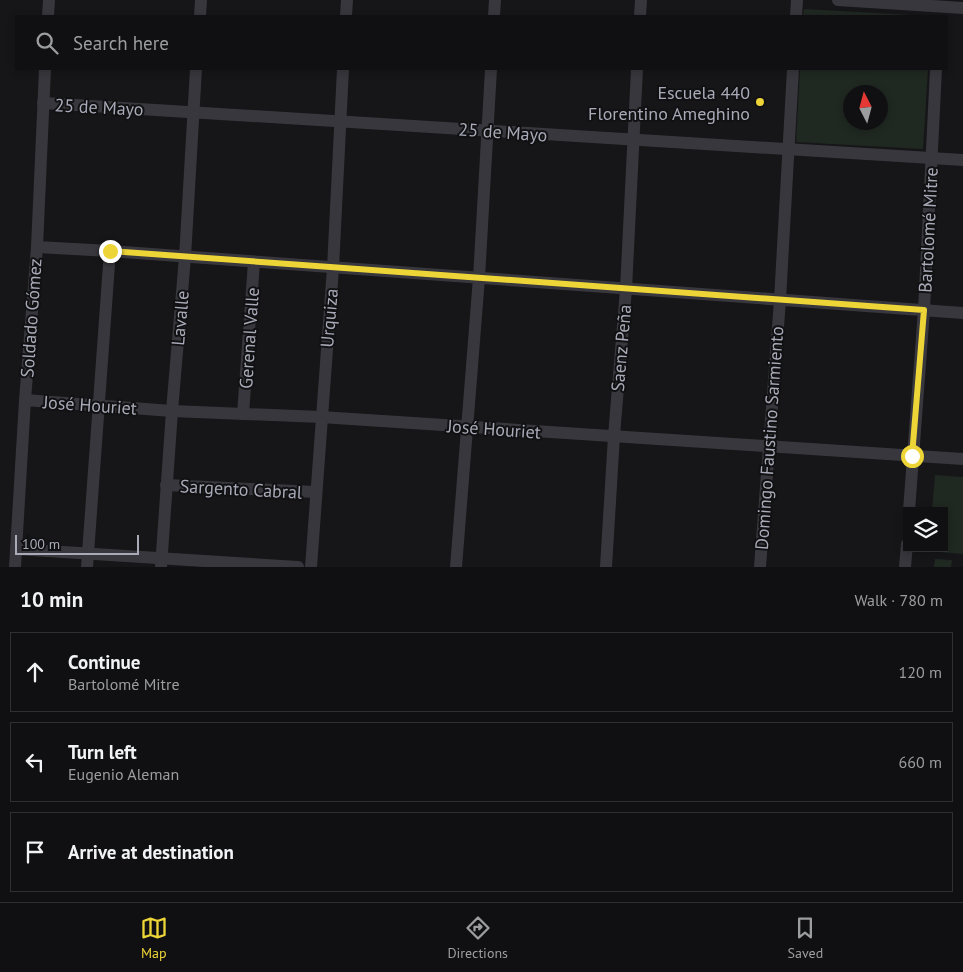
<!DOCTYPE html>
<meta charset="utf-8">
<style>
:root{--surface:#101012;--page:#19191b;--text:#f1f3f6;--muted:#9c9d9f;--line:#303032;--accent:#edd538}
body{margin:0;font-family:"PT Sans",sans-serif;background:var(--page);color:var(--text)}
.controls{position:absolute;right:15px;bottom:15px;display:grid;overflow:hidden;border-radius:0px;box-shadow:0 2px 8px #0003}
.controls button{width:45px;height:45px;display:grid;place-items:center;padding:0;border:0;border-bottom:1px solid var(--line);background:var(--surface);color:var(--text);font:25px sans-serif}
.compass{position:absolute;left:843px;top:85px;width:45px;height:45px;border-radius:50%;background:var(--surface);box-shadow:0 2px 8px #0003;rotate:354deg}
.scale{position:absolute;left:15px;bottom:12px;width:124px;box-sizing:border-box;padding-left:5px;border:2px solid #a8aab7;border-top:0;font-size:14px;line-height:18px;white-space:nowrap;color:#a8aab7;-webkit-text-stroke:4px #111113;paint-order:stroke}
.stop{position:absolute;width:15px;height:15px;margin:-11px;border:4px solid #edd538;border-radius:50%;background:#fff}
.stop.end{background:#edd538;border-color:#fff;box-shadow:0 1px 5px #0008}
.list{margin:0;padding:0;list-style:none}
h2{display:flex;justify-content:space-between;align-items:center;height:65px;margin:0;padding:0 20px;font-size:21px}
h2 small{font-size:16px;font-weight:400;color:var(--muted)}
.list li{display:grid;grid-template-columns:32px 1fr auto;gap:15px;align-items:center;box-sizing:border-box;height:80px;margin:0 10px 10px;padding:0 10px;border:1px solid var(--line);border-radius:0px}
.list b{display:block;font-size:19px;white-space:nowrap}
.list p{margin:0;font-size:16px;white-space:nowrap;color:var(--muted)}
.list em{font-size:16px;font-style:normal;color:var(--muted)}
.icon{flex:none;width:28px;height:28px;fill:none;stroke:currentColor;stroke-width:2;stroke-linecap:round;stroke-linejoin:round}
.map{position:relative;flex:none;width:963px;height:567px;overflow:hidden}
.search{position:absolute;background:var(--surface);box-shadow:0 2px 8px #0003;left:15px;right:15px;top:15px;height:55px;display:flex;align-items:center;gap:12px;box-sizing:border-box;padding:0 18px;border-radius:0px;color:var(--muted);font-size:19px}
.sheet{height:335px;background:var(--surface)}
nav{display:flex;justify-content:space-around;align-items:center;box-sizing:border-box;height:70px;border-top:1px solid var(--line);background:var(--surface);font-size:14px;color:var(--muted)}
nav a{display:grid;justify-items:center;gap:2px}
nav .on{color:var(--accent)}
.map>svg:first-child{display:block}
.green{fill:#202822;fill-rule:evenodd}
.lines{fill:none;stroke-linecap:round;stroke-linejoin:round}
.minor{stroke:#37373d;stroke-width:12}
.route{stroke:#edd538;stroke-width:6}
.poi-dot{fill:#edd538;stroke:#111113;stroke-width:2}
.labels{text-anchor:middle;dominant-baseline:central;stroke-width:4;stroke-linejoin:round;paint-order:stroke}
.poi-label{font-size:18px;fill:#a8aab7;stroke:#111113;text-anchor:end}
.street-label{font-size:18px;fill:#a8aab7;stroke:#111113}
</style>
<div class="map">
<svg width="963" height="567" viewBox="0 0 963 567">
<rect width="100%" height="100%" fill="#161618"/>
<g class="green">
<path d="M804 9 930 16H803Z"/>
<path d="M800 69H928L923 149 796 142ZM880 92V122H850V92Z"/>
<path d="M935 475 963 477V554L928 551V548H944V511H932Z"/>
<path d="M935 559 952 560 951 567H934Z"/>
</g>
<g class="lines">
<g class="minor">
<path d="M838 0 963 8"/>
<path d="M48 16 49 0"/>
<path d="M200 16 201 0"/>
<path d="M346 16 347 0"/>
<path d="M494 16 495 0"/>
<path d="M640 16 641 0"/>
<path d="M796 16 797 0"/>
<path d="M43 103 963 160"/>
<path d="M37 247 110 251 963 313"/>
<path d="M25 400 172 411 321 417 963 459"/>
<path d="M243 414 254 262"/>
<path d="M166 485 316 492"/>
<path d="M909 511 924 310 936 69"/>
<path d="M16 549 298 567"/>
<path d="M15 567 25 400 37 247 45 69"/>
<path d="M87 567 110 251"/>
<path d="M161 567 172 411 185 257 196 69"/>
<path d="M311 567 333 268 343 69"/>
<path d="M456 567 479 278 491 69"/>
<path d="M606 567 614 436 626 289 637 69"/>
<path d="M760 567 780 300 793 69"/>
<path d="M905 567 907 544"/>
</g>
</g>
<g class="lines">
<path class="route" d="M110 251 924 310 912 456"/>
</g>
<circle class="poi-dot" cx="760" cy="102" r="5"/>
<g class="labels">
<g class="poi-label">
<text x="750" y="92">Escuela 440<tspan x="750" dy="21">Florentino Ameghino</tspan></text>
</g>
<g class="street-label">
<text transform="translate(99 107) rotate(3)">25 de Mayo</text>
<text transform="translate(503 132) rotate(4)">25 de Mayo</text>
<text transform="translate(928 230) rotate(-87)">Bartolomé Mitre</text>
<text transform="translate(31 318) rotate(-86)">Soldado Gómez</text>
<text transform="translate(180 318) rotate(-85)">Lavalle</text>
<text transform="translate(329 318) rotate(-85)">Urquiza</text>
<text transform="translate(249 338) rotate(-86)">Gerenal Valle</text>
<text transform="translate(621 348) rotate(-85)">Saenz Peña</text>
<text transform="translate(90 405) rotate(4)">José Houriet</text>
<text transform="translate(494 429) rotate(4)">José Houriet</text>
<text transform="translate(769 438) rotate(-86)">Domingo Faustino Sarmiento</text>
<text transform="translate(241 489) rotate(3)">Sargento Cabral</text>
</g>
</g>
</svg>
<div class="controls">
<button><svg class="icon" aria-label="layers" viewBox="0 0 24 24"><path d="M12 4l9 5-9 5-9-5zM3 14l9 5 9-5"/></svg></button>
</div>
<svg class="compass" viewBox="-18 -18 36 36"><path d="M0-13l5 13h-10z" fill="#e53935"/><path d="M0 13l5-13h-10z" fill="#9c9d9f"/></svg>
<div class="scale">100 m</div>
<div class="stop" style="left:912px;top:456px"></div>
<div class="stop end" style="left:110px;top:251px"></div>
<div class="search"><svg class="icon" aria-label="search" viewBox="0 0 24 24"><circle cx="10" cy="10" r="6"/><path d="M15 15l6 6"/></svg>Search here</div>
</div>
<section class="sheet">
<h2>10 min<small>Walk · 780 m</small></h2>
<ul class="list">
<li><svg class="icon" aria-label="ahead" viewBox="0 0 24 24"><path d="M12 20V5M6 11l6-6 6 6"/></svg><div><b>Continue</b><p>Bartolomé Mitre</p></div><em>120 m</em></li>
<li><svg class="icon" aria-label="left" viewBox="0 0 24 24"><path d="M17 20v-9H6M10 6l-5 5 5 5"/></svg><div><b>Turn left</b><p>Eugenio Aleman</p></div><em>660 m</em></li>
<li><svg class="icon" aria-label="arrive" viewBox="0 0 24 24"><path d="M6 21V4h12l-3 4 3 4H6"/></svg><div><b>Arrive at destination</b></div></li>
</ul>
</section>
<nav>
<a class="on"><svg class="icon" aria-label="map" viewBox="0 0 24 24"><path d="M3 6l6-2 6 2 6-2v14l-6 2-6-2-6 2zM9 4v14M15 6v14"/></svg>Map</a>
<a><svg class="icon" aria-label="directions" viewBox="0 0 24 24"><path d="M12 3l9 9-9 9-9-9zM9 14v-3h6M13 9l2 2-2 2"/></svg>Directions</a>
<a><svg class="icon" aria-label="saved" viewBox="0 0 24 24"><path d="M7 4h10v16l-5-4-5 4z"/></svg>Saved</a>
</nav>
